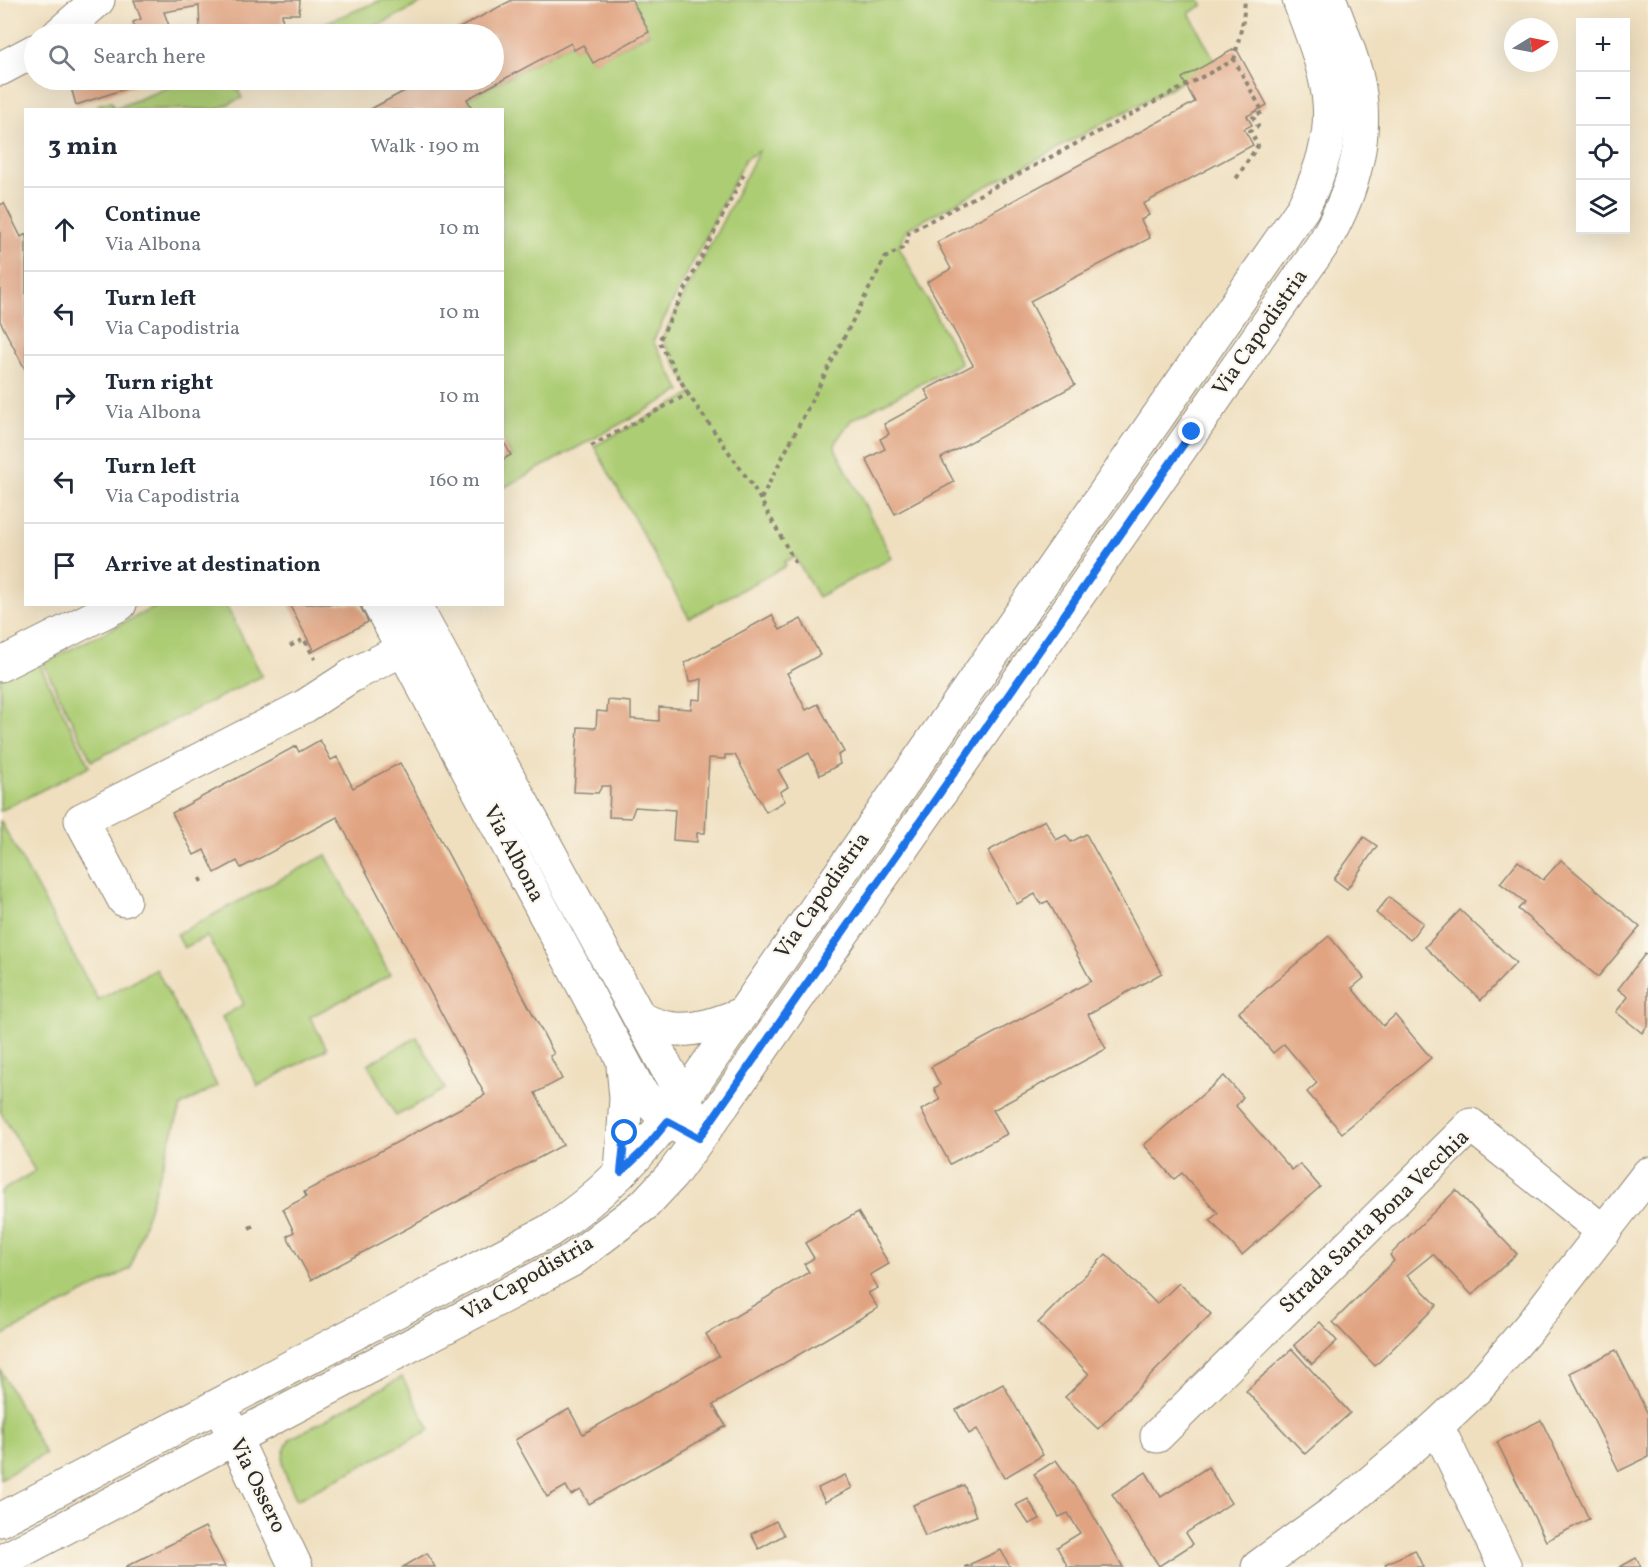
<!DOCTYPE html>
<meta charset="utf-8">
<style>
:root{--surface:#fff;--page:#f6f6f7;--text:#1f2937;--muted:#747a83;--line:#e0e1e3}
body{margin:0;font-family:Vollkorn,serif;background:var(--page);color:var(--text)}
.controls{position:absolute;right:18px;top:18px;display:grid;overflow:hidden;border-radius:0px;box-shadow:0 6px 24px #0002}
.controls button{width:54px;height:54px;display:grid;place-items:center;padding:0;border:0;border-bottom:2px solid var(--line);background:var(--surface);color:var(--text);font:30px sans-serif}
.compass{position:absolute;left:1504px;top:18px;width:54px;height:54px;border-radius:50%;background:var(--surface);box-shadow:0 6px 24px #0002;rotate:80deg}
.stop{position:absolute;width:18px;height:18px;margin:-14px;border:4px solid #1a73e8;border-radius:50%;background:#fff}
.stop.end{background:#1a73e8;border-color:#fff;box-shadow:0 2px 6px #0008}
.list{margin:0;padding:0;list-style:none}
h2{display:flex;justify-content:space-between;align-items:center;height:78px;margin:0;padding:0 24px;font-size:26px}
h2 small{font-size:20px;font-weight:400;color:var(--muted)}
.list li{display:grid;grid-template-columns:39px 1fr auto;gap:18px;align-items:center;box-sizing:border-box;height:84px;padding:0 24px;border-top:2px solid var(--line)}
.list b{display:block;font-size:22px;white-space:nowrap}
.list p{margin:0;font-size:20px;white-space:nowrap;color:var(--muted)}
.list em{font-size:20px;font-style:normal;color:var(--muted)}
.icon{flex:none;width:33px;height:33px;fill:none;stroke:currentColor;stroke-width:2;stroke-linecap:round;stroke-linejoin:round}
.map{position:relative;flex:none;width:1648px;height:1567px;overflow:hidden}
.search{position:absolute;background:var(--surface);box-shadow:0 6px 24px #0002;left:24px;top:24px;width:480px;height:66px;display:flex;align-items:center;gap:15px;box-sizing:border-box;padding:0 21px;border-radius:33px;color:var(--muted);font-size:22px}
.panel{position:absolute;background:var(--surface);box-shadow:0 6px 24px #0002;left:24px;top:108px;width:480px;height:498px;border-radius:0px}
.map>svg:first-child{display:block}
.green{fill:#adcd75;stroke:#6c7c50;stroke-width:1.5}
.building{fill:#e1a482}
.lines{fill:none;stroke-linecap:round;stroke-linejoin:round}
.minor-casing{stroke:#8d8575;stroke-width:35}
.path{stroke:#8d8575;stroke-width:4;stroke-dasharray:4.5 4.5;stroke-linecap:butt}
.minor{stroke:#fff;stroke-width:33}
.route{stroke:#1a73e8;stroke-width:8}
.labels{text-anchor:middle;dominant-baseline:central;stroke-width:4.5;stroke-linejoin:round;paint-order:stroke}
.street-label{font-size:22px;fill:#2b2b2b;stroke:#fbf7ec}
</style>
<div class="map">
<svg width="1648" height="1567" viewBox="0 0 1648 1567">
<rect width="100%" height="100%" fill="#fbf7ec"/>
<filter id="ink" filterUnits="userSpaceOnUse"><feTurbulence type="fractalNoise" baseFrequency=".0167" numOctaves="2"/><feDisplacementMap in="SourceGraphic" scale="12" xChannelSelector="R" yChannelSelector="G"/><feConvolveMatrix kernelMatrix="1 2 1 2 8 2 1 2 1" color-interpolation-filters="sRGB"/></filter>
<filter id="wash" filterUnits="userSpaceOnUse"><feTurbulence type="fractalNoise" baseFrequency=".008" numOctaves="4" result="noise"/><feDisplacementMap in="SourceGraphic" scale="24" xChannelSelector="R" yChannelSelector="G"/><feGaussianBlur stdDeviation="1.35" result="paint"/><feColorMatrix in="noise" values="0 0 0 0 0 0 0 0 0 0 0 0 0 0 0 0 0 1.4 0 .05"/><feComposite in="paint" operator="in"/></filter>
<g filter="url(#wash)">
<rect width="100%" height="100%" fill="#efdfbf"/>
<g class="green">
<path d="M382 0H427L362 34H297Z"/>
<path d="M636 0H1200L1203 5 1189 13 1216 63 907 229 899 247 961 363 851 420 836 441 835 448 892 558 818 597 795 557 784 562 786 566 689 618 594 446 692 394 662 338 759 151 745 159 653 341 681 391 503 488V460L511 455 502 439V110L473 109 467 99 571 43 574 49 583 45 593 62 649 33 633 2Z"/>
<path d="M187 80H233L242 98 217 109 100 110 98 105 111 101 114 109Z"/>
<path d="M159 605H226L262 676 92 761 43 663Z"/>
<path d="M22 664H39L90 766 0 811V675Z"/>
<path d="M0 820 98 1000 156 969 217 1086 181 1106 130 1269 0 1337V1192L35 1171 0 1111Z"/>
<path d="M326 855 390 975 310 1017 327 1049 258 1086 222 1017 244 1004 207 936 184 948 177 934Z"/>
<path d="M417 1037 445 1089 396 1116 368 1064Z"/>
<path d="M0 1369 45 1454 0 1479Z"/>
<path d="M402 1377 430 1430 297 1500C287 1478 275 1461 290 1439Z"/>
</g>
<g id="blocks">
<g class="building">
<path d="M134 0H300L299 14H282L283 28 225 34H200L199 6 164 12 172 34H137L133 22 141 19Z"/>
<path d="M512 0H632L649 32 593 63 583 45 574 50 571 43 467 99 473 110H369L425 80H494V34H448Z"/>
<path d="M1236 48 1267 105 1247 116 1252 125 1244 129 1253 145 1143 204 1149 215 1141 220 1150 238 1030 301 1075 385 941 458 954 482 895 514 866 459 885 449 880 439 889 434 884 424 930 399 925 390 973 365 927 282 951 269 937 242 1195 102 1182 78Z"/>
<path d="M69 80H152L76 105Z"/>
<path d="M4 203 21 237 26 234V371L0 321V205Z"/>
<path d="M502 439 511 455 502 460Z"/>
<path d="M289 604H359L368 622 314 651Z"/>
<path d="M772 615 780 630 801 619 820 655 787 673 806 710 818 704 844 752 838 755 840 764 820 775 809 753 778 770 788 787 780 792 785 801 766 812 735 755H725V759L709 758 705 833H697V842L673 840 675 810 635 807 631 818 609 817 610 786H602L598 793 574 792 578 727 596 728 597 711 607 712 608 700 631 702V719L659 721V707L691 709 692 699 701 700 702 679 689 682 685 663Z"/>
<path d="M320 740 331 760 337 757 353 788 400 763 554 1054 550 1056 562 1079 535 1093 563 1145 311 1280 287 1236 294 1232 283 1209 306 1197 304 1192 485 1095 337 817 241 868 237 861 215 873 204 850 194 855 172 813 296 746 299 752Z"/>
<path d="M1045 820 1056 840 1066 835 1071 842 1086 834 1162 973 1088 1014 1106 1049 993 1110 1007 1134 950 1164 921 1110 940 1100 934 1088 940 1085 931 1067 1091 981 1048 901 1041 904 1035 894 1017 904 988 851Z"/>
<path d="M1364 837 1377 846 1347 889 1334 879Z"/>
<path d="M1561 860 1640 927 1598 977 1518 909 1525 902 1500 883 1518 861 1543 880Z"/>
<path d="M1389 897 1423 923 1410 940 1376 913Z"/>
<path d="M1460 910 1516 963 1481 1000 1425 947Z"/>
<path d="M1329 936 1364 978 1352 988 1383 1026 1395 1015 1431 1058 1342 1133 1307 1092 1317 1083 1284 1044 1273 1053 1239 1012Z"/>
<path d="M1645 954 1648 956V1025L1642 1033 1616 1012 1628 997 1618 989Z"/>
<path d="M1224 1076 1243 1097 1236 1106 1292 1170 1300 1164 1320 1187 1242 1255 1210 1220 1218 1213 1182 1173 1174 1179 1144 1145Z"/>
<path d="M1456 1190 1517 1254 1472 1295 1433 1254 1407 1275 1437 1305 1375 1366 1333 1322 1394 1261 1390 1255Z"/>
<path d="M858 1212 889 1264 870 1275 878 1288 868 1293 878 1308 713 1405 726 1426 589 1504 581 1490 571 1495 566 1486 547 1497 515 1440 569 1409 583 1434 719 1356 706 1334 809 1272 804 1264 814 1258 805 1243Z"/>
<path d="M1106 1254 1157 1304 1179 1283 1211 1314 1098 1429 1065 1397 1089 1374 1038 1323Z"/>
<path d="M1320 1322 1337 1341 1312 1364 1294 1345Z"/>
<path d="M1292 1349 1350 1413 1305 1454 1246 1391Z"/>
<path d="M1616 1350 1648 1414V1457L1619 1471 1570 1373Z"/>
<path d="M1003 1384 1043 1455 1004 1478 977 1429 969 1434 956 1410Z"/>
<path d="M1541 1420 1589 1519 1546 1541 1497 1442Z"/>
<path d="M1056 1460 1086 1503 1123 1567H1068L1057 1547 1080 1533 1068 1513 1059 1517 1034 1474Z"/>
<path d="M1208 1467 1231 1503 1186 1533 1193 1544 1159 1566 1112 1494 1146 1472 1161 1497Z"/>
<path d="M845 1475 852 1488 825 1502 818 1488Z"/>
<path d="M964 1485 976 1516 925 1536 913 1505Z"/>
<path d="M1028 1499 1040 1519 1029 1524 1016 1505Z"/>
<path d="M776 1521 784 1535 759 1549 751 1534Z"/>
<path d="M205 1527 225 1567H125Z"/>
<path d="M1001 1550 1010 1567H964Z"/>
<path d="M1415 1550 1423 1567H1387L1385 1564Z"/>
<path d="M427 1553 435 1567H403Z"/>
<path d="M1636 1558 1641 1567H1620Z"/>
</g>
</g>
</g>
<g filter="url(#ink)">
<use href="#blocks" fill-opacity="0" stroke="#8d8575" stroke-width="1.5"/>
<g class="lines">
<g class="minor-casing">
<g id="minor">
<path d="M59 34 98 0"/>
<path d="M0 69 34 51"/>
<path d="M379 604 639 1090 667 1121 687 1131"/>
<path d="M414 604 693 1116"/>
<path d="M0 665 120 604"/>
<path d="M124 900 81 820 305 706 351 676 423 639"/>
<path d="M640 1019C649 1022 658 1026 668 1028 693 1033 718 1023 742 1014"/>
<path d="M621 1172 626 1098 623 1066"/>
<path d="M226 1420 296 1567"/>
<path d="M1437 1426 1505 1567"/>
<path d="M1157 1436 1471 1125 1604 1232"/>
<path d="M0 1520 549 1231C603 1196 646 1150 684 1098L1303 208C1346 121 1331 85 1299 0"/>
<path d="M0 1562 572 1260 644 1205 672 1175 723 1105 1325 241C1354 191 1371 131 1356 74 1349 48 1339 24 1330 0"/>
<path d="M1258 1567 1346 1503 1437 1426 1476 1389 1531 1325 1648 1174"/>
</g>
</g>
<g class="path">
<path d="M1234 60 1243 21 1245 0"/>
<path d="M688 394 659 341 744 174"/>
<path d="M591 446 688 394 754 488 796 564"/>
<path d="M761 499 885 258 906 246 909 232 1234 60 1263 112 1253 117 1258 126 1250 131 1258 145 1234 182"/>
<path d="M290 646 304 639 315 659"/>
<path d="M199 881 203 879"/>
<path d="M249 1228 255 1225"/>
</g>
<use href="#minor" class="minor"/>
</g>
</g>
<g class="lines" filter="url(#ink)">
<path class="route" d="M625 1133 621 1172 644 1150 668 1121 699 1138 1192 432"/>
</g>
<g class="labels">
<g class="street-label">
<text transform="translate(1261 333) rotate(-55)">Via Capodistria</text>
<text transform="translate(513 854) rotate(62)">Via Albona</text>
<text transform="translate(823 896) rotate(-55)">Via Capodistria</text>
<text transform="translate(1375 1222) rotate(-44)">Strada Santa Bona Vecchia</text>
<text transform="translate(528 1279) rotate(-30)">Via Capodistria</text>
<text transform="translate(257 1486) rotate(64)">Via Ossero</text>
</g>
</g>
</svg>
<div class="controls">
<button>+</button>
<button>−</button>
<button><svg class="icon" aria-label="locate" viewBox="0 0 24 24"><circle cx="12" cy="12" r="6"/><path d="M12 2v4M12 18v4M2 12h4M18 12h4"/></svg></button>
<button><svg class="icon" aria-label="layers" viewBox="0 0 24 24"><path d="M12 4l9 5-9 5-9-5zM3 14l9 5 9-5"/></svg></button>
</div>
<svg class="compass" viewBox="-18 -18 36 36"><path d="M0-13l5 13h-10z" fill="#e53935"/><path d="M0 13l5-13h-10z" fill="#747a83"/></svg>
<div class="stop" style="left:625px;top:1133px"></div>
<div class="stop end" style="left:1192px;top:432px"></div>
<div class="search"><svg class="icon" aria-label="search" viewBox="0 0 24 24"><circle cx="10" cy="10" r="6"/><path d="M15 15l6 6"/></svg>Search here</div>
<section class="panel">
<h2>3 min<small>Walk · 190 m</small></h2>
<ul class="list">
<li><svg class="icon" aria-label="ahead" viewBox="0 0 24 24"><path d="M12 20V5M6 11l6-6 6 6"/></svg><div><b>Continue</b><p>Via Albona</p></div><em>10 m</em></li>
<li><svg class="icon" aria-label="left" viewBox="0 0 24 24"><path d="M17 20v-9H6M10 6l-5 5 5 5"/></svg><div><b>Turn left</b><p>Via Capodistria</p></div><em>10 m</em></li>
<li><svg class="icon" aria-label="right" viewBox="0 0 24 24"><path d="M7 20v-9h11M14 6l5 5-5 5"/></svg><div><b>Turn right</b><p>Via Albona</p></div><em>10 m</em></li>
<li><svg class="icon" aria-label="left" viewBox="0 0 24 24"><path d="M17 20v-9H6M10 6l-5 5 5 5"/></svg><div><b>Turn left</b><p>Via Capodistria</p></div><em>160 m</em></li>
<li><svg class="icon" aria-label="arrive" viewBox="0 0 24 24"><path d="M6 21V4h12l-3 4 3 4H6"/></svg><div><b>Arrive at destination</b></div></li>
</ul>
</section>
</div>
